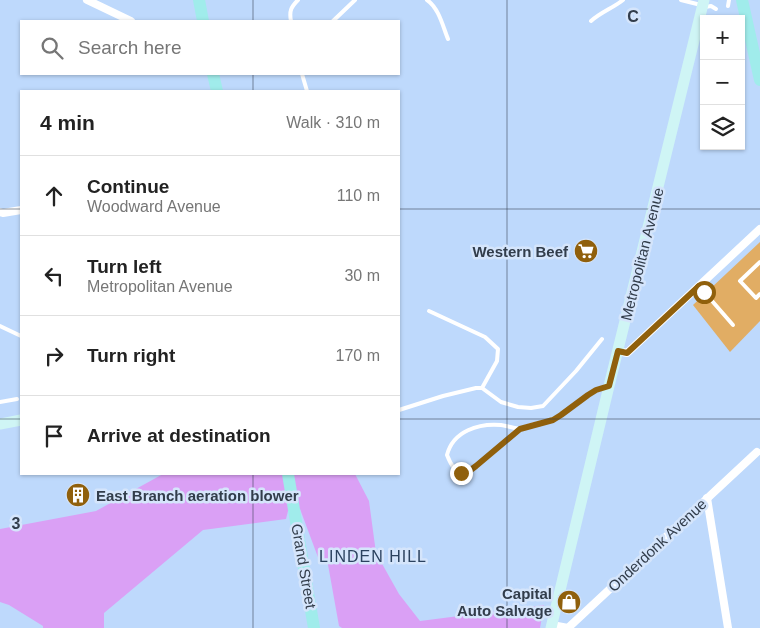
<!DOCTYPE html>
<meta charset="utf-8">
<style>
:root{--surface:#fff;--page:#f2f2f2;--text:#222;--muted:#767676;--line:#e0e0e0}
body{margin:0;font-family:Arial,sans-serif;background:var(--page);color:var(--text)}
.controls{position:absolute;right:15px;top:15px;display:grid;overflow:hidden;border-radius:0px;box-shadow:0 1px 4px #0004}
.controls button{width:45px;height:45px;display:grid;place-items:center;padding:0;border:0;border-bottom:1px solid var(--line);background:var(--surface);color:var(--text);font:25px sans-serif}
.stop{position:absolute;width:15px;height:15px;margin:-11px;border:4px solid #90600c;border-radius:50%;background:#fff}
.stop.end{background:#90600c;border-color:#fff;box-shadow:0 1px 5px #0008}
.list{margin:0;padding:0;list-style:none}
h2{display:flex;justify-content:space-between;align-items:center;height:65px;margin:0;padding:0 20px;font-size:21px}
h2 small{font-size:16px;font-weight:400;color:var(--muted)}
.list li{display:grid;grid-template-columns:32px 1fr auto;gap:15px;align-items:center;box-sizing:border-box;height:80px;padding:0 20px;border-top:1px solid var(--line)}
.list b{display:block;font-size:19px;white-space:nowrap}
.list p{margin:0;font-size:16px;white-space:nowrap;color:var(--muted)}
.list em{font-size:16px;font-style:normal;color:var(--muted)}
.icon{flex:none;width:28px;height:28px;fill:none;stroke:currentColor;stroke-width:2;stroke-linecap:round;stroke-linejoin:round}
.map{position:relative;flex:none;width:760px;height:628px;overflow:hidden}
.search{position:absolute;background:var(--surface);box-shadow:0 1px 4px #0004;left:20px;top:20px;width:380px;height:55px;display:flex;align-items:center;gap:12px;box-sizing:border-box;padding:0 18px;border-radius:0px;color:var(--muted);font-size:19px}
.panel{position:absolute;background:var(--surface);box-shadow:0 1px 4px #0004;left:20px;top:90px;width:380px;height:385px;border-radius:0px}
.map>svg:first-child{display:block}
.green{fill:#e1ad64}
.water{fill:#daa0f5}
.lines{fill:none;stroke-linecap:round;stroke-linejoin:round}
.service{stroke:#fff;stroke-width:4}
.minor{stroke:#fff;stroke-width:8}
.secondary{stroke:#cff5f5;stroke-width:11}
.primary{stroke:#a0eceb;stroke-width:12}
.route{stroke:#90600c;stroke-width:6}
.grid{fill:none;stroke:#323d4b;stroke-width:1;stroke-opacity:0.55}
.labels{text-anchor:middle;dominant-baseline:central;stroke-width:5;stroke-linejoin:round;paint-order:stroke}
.poi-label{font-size:15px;font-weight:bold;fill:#323d4b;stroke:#d5e5fb;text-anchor:end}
.street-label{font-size:15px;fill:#323d4b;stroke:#d5e5fb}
.neighbourhood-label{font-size:16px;letter-spacing:1px;fill:#2b425f;stroke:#d5e5fb}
.grid-label{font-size:16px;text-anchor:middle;font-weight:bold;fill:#323d4b;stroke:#d5e5fb;stroke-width:5;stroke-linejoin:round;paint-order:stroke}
</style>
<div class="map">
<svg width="760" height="628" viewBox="0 0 760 628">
<rect width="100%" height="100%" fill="#bed9fc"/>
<path class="green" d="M760 242V321L730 352 693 305Z"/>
<path class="water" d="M163 474H355L369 501 376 553 399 594 420 621 544 605 540 628H342L339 626 327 559 319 560 300 509 288 511 286 519 203 530 104 613V628H43V626L9 605 0 602V529L96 511Z"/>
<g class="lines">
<g class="service">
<path d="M427 0C439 8 443 27 448 39"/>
<path d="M681 0 701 5"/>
<path d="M728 6 729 0"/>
<path d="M705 7 711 6 716 9"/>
<path d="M291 21C289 11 291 7 298 0"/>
<path d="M333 21 355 0"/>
<path d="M591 21C601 12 613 8 623 0"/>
<path d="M302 74 307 91"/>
<path d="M760 262 740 281 756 298 760 294"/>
<path d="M699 286 733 325"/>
<path d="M429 311 485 337 498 349 497 361 482 388"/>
<path d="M0 326 21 336"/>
<path d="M0 402 17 399"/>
<path d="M399 410 443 396 476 388H482L501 402 518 407 531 408 543 406 576 371 602 339"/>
<path d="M520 429C514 428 507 426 501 425 479 423 453 431 447 455 449 460 453 471 460 472 472 475 505 441 515 432 525 424 540 424 551 420 564 415 575 404 586 396 593 391 599 389 607 386"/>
</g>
<g class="minor">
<path d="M87 0 131 21"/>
<path d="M0 212 3 213 21 210"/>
<path d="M618 351 627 353 760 229"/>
<path d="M707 498 728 628"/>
<path d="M552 625 568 628 757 452"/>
</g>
<g class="secondary">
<path d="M0 424 21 420"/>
<path d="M551 628 609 386 704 0"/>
</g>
<g class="primary">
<path d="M199 0 203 21"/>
<path d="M742 0 760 80"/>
<path d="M213 74 217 91"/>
<path d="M288 474 314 628"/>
</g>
</g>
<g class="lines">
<path class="route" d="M461 473 468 472 476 466 520 429 553 420 561 415 588 395 596 390 609 386 618 351 627 353 699 286 704 292"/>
</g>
<path class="grid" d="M253 0V21M507 0V628M253 74V91M0 209H21M399 209H760M0 419H21M399 419H760M253 474V628"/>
<defs>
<g id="supermarket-disc" transform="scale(1.25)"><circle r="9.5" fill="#90600c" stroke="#d5e5fb"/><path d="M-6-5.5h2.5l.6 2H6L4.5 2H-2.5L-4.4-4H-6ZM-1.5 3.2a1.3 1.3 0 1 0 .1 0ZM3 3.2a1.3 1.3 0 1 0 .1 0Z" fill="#fff"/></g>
<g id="building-disc" transform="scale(1.25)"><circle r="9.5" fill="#90600c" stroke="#d5e5fb"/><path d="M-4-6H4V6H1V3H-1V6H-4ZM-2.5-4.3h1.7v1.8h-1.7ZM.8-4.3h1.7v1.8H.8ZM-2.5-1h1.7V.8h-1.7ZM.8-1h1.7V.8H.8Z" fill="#fff"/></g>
<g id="shop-disc" transform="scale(1.25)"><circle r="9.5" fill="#90600c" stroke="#d5e5fb"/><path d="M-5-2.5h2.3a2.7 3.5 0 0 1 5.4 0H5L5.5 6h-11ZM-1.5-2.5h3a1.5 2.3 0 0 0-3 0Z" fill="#fff"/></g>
</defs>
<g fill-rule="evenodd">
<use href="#supermarket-disc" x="586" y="251"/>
<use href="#building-disc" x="78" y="495"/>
<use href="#shop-disc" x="569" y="602"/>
</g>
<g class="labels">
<g class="poi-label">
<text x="568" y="251">Western Beef</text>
<text x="96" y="495" text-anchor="start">East Branch aeration blower</text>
<text x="552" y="593">Capital<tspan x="552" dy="17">Auto Salvage</tspan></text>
</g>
<g class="street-label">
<text transform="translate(642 254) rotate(-76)">Metropolitan Avenue</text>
<text transform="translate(657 545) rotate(-43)">Onderdonk Avenue</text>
<text transform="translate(304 566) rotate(80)">Grand Street</text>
</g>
<g class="neighbourhood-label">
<text x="373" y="556">LINDEN HILL</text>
</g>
</g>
<g class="grid-label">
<text x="633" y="22">C</text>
<text x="16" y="529">3</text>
</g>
</svg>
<div class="controls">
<button>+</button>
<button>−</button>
<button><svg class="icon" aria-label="layers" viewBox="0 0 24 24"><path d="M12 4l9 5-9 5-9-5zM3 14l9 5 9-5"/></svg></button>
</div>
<div class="stop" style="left:704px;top:292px"></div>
<div class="stop end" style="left:461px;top:473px"></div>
<div class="search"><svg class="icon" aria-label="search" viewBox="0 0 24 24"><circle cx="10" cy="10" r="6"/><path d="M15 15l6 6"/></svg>Search here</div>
<section class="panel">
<h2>4 min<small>Walk · 310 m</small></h2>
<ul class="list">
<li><svg class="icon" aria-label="ahead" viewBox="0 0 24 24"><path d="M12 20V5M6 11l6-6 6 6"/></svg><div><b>Continue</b><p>Woodward Avenue</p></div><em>110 m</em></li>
<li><svg class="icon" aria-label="left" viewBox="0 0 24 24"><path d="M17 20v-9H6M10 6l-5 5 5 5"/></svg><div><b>Turn left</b><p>Metropolitan Avenue</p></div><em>30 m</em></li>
<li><svg class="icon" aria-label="right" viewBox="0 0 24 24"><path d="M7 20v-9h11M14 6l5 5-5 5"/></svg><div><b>Turn right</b></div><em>170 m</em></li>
<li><svg class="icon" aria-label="arrive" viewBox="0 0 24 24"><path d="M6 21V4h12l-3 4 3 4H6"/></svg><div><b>Arrive at destination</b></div></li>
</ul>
</section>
</div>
